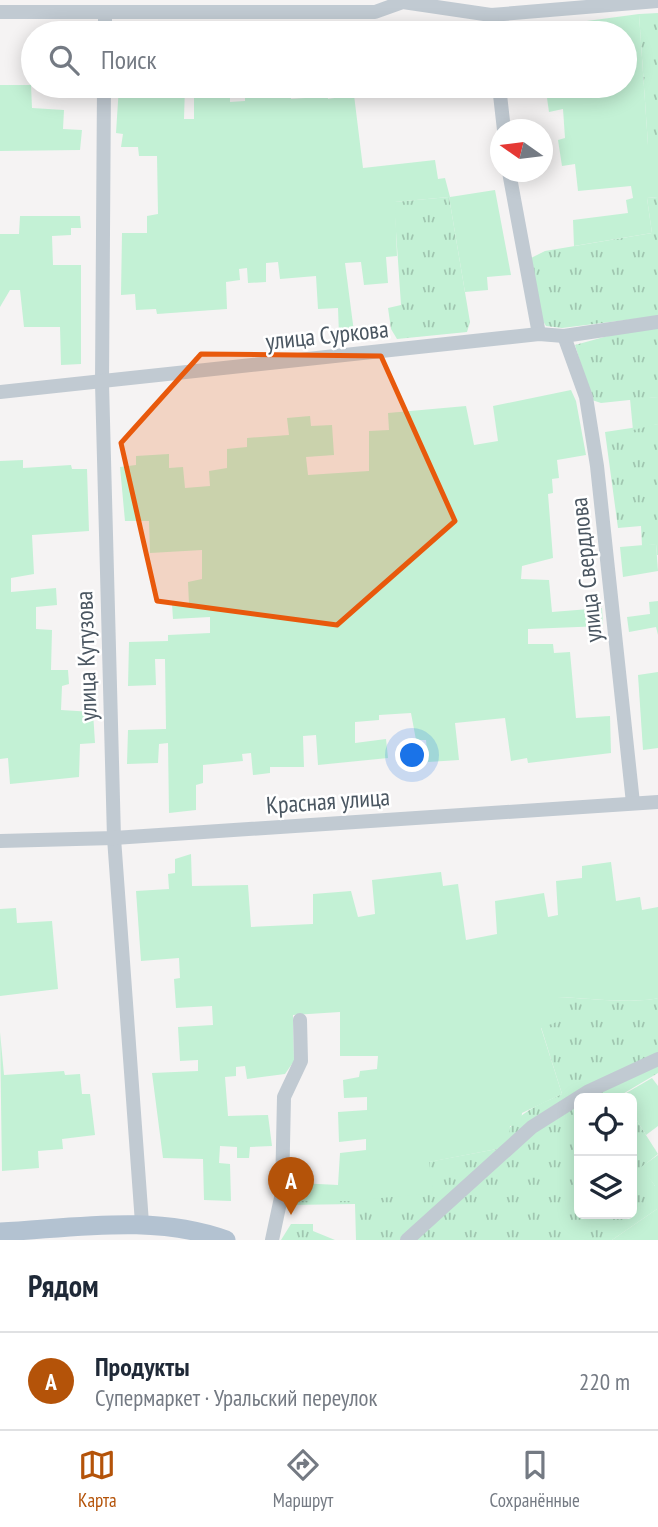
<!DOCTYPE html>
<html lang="ru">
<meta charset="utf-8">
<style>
:root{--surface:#fff;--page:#f6f6f7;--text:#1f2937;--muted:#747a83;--line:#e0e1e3;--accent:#b45309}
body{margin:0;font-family:"PT Sans Narrow",sans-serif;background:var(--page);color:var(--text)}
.controls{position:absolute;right:21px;bottom:21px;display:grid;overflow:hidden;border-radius:10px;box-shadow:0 4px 18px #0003}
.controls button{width:63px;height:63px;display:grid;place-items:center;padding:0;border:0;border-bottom:2px solid var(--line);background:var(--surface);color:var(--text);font:35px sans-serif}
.compass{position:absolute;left:490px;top:119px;width:63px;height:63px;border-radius:50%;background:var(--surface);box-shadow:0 4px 18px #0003;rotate:284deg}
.you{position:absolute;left:413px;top:756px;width:24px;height:24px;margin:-18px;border:5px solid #fff;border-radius:50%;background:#1a73e8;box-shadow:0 0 0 10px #1a73e833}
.badge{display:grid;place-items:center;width:46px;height:46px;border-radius:50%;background:var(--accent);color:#fff;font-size:23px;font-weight:700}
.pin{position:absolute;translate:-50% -58px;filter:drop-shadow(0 2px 4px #0008)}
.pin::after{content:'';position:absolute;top:37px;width:24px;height:21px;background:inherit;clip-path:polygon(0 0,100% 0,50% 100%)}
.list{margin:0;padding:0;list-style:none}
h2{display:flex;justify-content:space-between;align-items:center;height:91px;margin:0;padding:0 28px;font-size:30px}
h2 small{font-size:23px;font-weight:400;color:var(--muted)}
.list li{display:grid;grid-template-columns:46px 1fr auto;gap:21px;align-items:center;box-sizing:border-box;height:98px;padding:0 28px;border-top:2px solid var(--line)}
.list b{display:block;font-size:26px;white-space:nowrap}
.list p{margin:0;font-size:23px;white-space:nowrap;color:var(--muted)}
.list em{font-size:23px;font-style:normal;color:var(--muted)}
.icon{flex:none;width:38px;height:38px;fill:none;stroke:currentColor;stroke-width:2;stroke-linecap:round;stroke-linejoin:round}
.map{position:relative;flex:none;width:658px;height:1240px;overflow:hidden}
.search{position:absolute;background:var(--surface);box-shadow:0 4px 18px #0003;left:21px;right:21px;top:21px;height:77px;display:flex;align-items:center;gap:18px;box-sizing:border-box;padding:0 24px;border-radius:38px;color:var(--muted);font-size:26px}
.sheet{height:189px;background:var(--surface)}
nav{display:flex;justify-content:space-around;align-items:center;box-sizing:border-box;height:98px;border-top:2px solid var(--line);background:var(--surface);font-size:19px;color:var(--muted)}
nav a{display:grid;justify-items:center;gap:4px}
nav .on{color:var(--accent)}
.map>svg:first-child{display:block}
.grass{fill:url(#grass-tufts)}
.garden{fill:#c3f1d5}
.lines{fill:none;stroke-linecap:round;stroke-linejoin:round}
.minor{stroke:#c1cad2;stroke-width:14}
.major{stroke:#b3c2d1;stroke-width:19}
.marked{fill:#e8590c;fill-opacity:0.2;stroke:#e8590c;stroke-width:5;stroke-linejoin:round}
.labels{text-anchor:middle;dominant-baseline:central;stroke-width:5;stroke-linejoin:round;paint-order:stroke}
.street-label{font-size:24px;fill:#4a5661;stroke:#fff}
</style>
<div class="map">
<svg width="658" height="1240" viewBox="0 0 658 1240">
<defs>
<pattern id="grass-tufts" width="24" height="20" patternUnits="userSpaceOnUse" patternTransform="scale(1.75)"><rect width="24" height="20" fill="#c3f1d5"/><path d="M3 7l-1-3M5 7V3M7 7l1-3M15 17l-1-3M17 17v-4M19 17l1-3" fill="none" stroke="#a0c6b0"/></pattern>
</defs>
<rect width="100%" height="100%" fill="#f5f3f3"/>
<g class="grass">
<path d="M658 13V145H648L639 14Z"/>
<path d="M449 197 470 322 467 332 397 339 391 329 388 308 401 305 394 202Z"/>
<path d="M658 197V316L562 328 546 326 540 316 531 258 545 251 652 233 647 198Z"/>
<path d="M658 328V397L601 403 592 400 575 345 615 334Z"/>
<path d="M658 424V555H657L656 544 642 546 641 526 618 528 605 432Z"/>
<path d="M557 997C584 998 634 1004 658 998V1073L621 1095 623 1098H579V1214H632V1113L658 1154 642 1167 655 1186 657 1209 612 1240H356L355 1204 291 1205 292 1200 350 1201 428 1162 497 1149C515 1114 527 1110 562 1094L541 1027Z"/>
<path d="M291 1224H313V1231L335 1240H281Z"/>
</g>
<g class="garden">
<path d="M639 14 648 145H658V197L647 198 652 233 574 246 573 220 628 213 626 200 633 198 631 186 578 191 575 164 562 166 558 140 565 138 563 109 549 112 547 98 553 95 552 86H625V33H543L542 27Z"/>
<path d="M0 85H31L32 108 64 110 63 129 82 130 80 150 0 151Z"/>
<path d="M119 86H185L184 119H194V86H230V102L245 101V86H290L291 99 305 98 304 86H327L328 99 354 95 363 168 435 160 438 179 445 178 450 197 495 190 511 275 487 277 488 290 465 292 449 197 395 202 397 256 386 257 388 283 364 285 361 262 345 263 354 332 339 335 338 308 318 309 316 276 280 279 278 262 266 263V282L248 283 247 268 239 269 240 280 226 282 227 309 157 314 156 309 136 310 135 294 121 295 122 233H147V216L158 214 157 156H139L138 147H121L123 134 116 133Z"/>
<path d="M20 216H80L81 228H71V235L52 236 53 265H81V364L61 365 60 327H24L20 290H10L0 307V234H19Z"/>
<path d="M571 390 576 401 586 455 557 460 559 478 552 479 553 493 548 494 553 558 522 566 521 579 549 580 552 612 602 608 603 626 528 629V644H553L554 653 570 652 576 718 610 716 611 753 528 763 527 758 511 761 505 718 455 723 459 760 428 762 426 740H416L411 713 379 715V720L355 722V743L386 739 388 758 318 765 316 735 303 736 304 767H270V773L253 775 251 753 242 754 243 761 203 765V783L196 785V810L169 813 168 743 159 744 158 763 127 764 128 730 166 729 165 659H155L156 685 128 686 129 642 168 641V635L210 633V617L173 619 172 604H189L188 582 202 579V550L150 553 149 521H125L120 467 136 465V456L169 454V468L183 467 185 488 210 486 209 471 227 468V449L247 447V438L289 435 287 418 310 416 311 426 332 425 334 455 306 457 308 475 369 471V431L389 430 388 413 466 406 474 445 498 441 493 406Z"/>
<path d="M658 397V424L633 430 630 399Z"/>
<path d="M23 460V468L71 465 72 469H87L89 531 32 535 34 574 11 578V592L56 588 57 605 36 607V629L52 630 51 670H68L69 684 62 686 61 710 93 712 95 743 80 744 79 777 10 784 8 758 0 759V461Z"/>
<path d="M656 544 658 571 623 577 620 547Z"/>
<path d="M658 601V635L656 627 629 632 627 617 650 614 649 602Z"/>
<path d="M658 672V748L643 750 638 675Z"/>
<path d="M191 854 192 886 248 885 251 927 313 924V894L351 891 358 917 375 914 372 880 441 872 443 886 458 884 466 940 497 934 495 901 544 893 548 917 558 915 556 881 582 878V866L611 862 616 901 640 897 642 910 658 907V998C635 1004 584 998 557 997L562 1020 541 1028 562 1094 522 1113 521 1125 510 1126 509 1138 497 1149 429 1162 433 1193 350 1201H298L299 1183 338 1185 340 1153 366 1150V1139L339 1142 338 1112 367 1110V1097L344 1098 343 1080 359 1077 360 1071 377 1069 378 1056H340V1012L293 1015 294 1061 285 1074 247 1079 245 1066 236 1067V1076L225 1077 228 1116 268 1115 272 1146 250 1147 249 1158H237V1147L220 1146 219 1163 230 1164 231 1201 204 1200 203 1159 163 1158 152 1073 198 1071V1060L180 1061 178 1027 213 1025 212 1006 176 1008 174 979 180 978 179 958 141 961 136 891 169 889 168 874 175 873V859Z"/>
<path d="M16 908 17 923 52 921 58 989 0 996V909Z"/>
<path d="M0 1032 4 1075 64 1071 65 1075 80 1074 82 1094H90L95 1135 62 1139 63 1149 38 1151 39 1168 2 1171Z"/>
<path d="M652 1078 658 1086V1126L646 1135 632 1113V1098L621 1096Z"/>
<path d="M658 1155V1240H612L657 1209 646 1194 655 1186 641 1167Z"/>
</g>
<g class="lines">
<g class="minor">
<path d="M0 12H375L403 2 491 15 658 1"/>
<path d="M491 15 493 33"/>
<path d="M105 33V14"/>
<path d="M104 86 102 383 114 838 142 1223"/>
<path d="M499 86 504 130"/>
<path d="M509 172 539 334"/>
<path d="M564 336 586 397 597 466 633 803"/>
<path d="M0 392 539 334 564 336 658 322"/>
<path d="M0 841 114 838 658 802"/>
<path d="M272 1240 282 1193 284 1097 301 1061 300 1020"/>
<path d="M407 1240 532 1127 589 1091 658 1059"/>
</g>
<path class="major" d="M0 1232C75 1228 154 1214 226 1240"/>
</g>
<path class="marked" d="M201 354 381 356 455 521 337 625 157 601 121 443Z"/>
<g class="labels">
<g class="street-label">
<text transform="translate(327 335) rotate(-6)">улица Суркова</text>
<text transform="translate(586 570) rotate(-96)">улица Свердлова</text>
<text transform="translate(86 656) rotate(-92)">улица Кутузова</text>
<text transform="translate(328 801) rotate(-4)">Красная улица</text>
</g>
</g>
</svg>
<div class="controls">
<button><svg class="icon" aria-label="locate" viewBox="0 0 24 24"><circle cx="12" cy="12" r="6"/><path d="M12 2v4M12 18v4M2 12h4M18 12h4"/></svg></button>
<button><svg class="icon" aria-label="layers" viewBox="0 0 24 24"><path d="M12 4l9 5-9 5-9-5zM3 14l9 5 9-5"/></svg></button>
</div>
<svg class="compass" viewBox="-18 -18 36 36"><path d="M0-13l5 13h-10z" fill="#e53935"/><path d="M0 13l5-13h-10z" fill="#747a83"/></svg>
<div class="you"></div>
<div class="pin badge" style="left:291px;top:1215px">A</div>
<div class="search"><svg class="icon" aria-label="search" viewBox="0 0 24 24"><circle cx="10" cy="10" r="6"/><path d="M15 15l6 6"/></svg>Поиск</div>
</div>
<section class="sheet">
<h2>Рядом<small></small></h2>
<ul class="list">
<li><span class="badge">A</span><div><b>Продукты</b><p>Супермаркет · Уральский переулок</p></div><em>220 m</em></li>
</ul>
</section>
<nav>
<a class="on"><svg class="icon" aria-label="map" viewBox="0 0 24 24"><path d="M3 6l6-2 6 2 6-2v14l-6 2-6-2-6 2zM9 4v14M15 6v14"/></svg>Карта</a>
<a><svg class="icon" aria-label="directions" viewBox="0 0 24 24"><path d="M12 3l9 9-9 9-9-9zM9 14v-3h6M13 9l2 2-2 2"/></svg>Маршрут</a>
<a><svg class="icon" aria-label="saved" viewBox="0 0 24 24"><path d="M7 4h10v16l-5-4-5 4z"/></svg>Сохранённые</a>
</nav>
